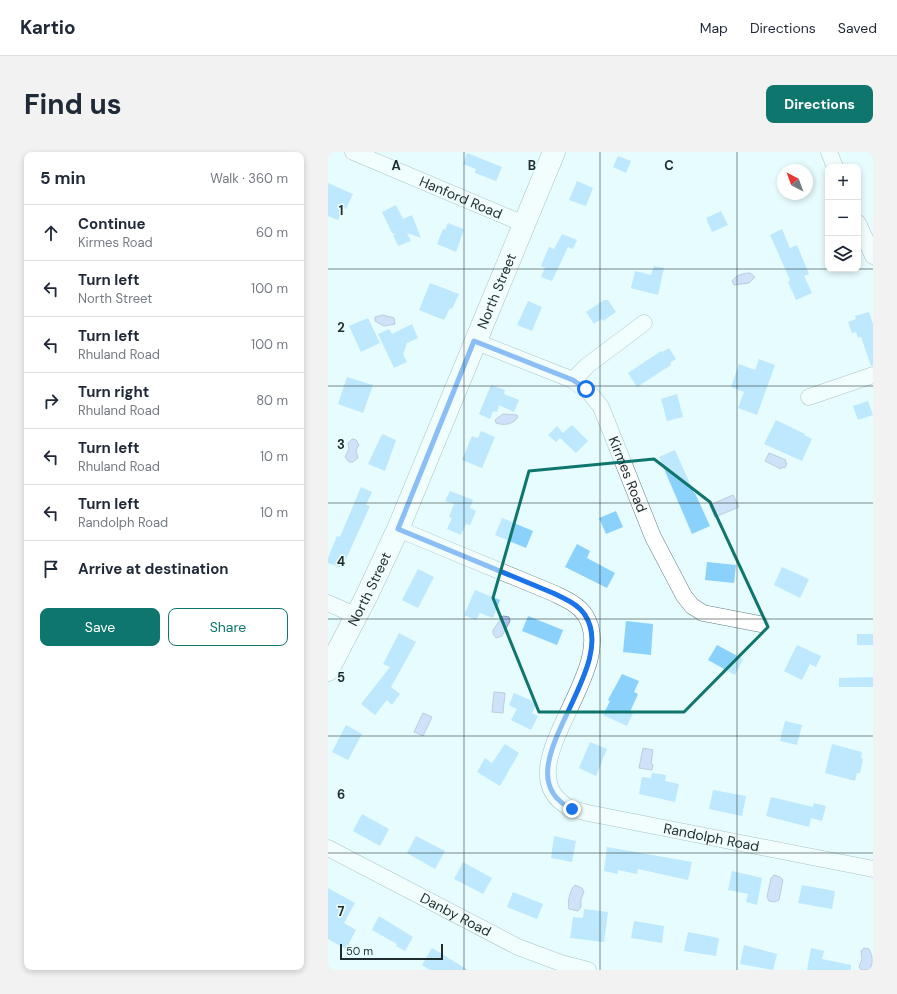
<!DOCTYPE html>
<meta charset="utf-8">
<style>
:root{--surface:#fff;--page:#f2f2f3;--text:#1f2937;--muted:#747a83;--line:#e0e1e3;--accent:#0f766e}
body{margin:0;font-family:"DM Sans",sans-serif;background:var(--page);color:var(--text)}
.controls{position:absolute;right:12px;top:12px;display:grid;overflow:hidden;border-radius:8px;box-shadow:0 2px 6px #0003}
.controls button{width:36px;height:36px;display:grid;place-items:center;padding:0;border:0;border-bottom:1px solid var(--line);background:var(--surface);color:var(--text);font:20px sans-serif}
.compass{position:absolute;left:449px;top:12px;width:36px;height:36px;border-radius:50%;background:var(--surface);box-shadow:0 2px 6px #0003;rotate:319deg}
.scale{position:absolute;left:12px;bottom:10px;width:103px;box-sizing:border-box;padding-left:4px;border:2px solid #1f2c2d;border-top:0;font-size:11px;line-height:14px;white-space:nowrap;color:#1f2c2d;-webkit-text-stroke:3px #e7fcfe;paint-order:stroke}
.stop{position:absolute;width:12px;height:12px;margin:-9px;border:3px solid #1a73e8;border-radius:50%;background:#fff}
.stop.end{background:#1a73e8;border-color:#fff;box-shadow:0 1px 4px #0008}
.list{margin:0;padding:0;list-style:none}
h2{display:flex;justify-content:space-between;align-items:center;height:52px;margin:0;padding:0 16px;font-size:17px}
h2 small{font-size:13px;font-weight:400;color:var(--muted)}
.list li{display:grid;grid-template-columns:26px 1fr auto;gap:12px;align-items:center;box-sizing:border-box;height:56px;padding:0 16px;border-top:1px solid var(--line)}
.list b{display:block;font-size:15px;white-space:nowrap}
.list p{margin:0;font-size:13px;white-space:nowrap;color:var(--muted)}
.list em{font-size:13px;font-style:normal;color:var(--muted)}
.actions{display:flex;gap:8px;padding:12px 16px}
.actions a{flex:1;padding:9px 0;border:1px solid var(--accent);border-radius:8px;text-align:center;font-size:14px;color:var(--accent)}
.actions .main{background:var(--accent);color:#fff}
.icon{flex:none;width:22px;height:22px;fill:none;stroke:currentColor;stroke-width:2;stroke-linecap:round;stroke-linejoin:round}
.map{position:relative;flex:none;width:545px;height:818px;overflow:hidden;border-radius:8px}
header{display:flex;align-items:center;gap:24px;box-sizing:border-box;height:56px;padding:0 20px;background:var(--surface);border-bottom:1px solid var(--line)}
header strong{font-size:19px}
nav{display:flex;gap:22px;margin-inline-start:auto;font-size:14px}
.intro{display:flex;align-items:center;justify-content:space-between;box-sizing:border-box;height:96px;padding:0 24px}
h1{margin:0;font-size:28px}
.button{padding:10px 18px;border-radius:8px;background:var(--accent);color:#fff;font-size:14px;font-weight:700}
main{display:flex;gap:24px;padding:0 24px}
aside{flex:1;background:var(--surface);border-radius:8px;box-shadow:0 2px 6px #0003}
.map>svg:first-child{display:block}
.water{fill:#afc4f3;stroke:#8496b8}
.building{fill:#8ad1fc}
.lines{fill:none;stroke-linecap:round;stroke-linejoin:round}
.street-casing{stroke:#5f7f83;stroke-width:17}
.secondary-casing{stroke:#5f7f83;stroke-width:23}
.street{stroke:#fff;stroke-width:16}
.secondary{stroke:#fff;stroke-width:22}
.route{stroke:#1a73e8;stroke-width:5}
.marked{fill:none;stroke:#0f766e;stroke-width:3;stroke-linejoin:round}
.grid{fill:none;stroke:#1f2c2d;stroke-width:1;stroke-opacity:0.55}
.labels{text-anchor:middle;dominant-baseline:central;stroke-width:3.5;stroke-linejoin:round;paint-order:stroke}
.street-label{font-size:14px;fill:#1f2c2d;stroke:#e7fcfe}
.grid-label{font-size:13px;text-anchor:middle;font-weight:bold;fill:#1f2c2d;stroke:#e7fcfe;stroke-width:3.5;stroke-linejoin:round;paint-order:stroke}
</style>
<header>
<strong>Kartio</strong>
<nav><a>Map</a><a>Directions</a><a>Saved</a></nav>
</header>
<div class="intro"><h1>Find us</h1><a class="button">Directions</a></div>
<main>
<aside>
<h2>5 min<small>Walk · 360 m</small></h2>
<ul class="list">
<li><svg class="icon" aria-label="ahead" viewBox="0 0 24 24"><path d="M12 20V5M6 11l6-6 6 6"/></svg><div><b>Continue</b><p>Kirmes Road</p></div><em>60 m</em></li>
<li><svg class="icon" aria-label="left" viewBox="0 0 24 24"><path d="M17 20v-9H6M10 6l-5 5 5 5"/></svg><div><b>Turn left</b><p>North Street</p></div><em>100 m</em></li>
<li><svg class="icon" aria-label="left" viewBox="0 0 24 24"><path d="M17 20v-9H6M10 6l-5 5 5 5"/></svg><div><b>Turn left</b><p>Rhuland Road</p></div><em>100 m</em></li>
<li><svg class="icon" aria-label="right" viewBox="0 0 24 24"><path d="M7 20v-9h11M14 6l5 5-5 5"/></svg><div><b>Turn right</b><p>Rhuland Road</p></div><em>80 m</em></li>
<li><svg class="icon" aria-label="left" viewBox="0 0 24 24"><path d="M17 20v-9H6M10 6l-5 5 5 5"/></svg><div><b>Turn left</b><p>Rhuland Road</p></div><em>10 m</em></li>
<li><svg class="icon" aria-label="left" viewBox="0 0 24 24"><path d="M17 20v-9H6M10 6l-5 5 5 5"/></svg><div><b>Turn left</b><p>Randolph Road</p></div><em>10 m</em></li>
<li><svg class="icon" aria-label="arrive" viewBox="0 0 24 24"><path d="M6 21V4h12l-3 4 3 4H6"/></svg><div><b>Arrive at destination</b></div></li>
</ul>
<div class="actions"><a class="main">Save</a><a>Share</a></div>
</aside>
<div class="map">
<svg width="545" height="818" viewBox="0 0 545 818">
<rect width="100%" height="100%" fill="#e7fcfe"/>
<g class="water">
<path d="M422 121 427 125 421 131 406 133 404 129C408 123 416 121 422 121Z"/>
<path d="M55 163 66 166 67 172 56 174 47 169V165Z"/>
<path d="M175 262 189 263 190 265C186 272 176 274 168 271L167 268Z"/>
<path d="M24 287 28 288 31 293 28 298 30 306 25 310H21L17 305 21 297 20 291Z"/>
<path d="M441 301 458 308 457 310 459 311 457 316 454 315 453 317 437 309Z"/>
<path d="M405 343 411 355 387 365 382 353Z"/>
<path d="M175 464 181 465 182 469 174 484 168 486 165 482V478Z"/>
<path d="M166 540 177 541 175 561 164 560Z"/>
<path d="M95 561 104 565 95 584 86 580Z"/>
<path d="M315 596 325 598 323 612 325 613 324 618 311 616Z"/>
<path d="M446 723 452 725 455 728 451 748 447 750 441 749 439 745 443 726Z"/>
<path d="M247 733 254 736 256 740 253 747V755L250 759 241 757C239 751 242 737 247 733Z"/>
<path d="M536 796 541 797C545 804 545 811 542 818H533L531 815 534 807 533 799Z"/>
</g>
<g class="building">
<path d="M139 1 174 15 168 29 147 21 148 17 135 12Z"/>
<path d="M290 4 303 9 298 21 285 15Z"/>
<path d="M249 29 265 36 258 54 241 48Z"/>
<path d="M0 31 25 42 18 57 15 56 10 68 0 64Z"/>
<path d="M68 53 75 67 84 63 93 86 79 81 83 89 70 94 65 83H68L64 81 54 60Z"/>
<path d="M393 59 400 73 384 80 378 66Z"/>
<path d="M120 71 136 77 128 100 109 92 115 77 117 78Z"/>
<path d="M454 77 462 96 469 93 481 122 476 124 484 141 468 148 460 130 462 128 442 83Z"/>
<path d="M234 82 249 88 245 97 240 95 224 129 213 125 217 116 213 114 221 95 226 97Z"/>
<path d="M326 114 336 116 330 143 303 136 307 119 323 123Z"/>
<path d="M102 131 131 142 124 157 122 156 116 168 91 158Z"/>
<path d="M276 148H280L288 160 275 169 273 167 266 172 258 160Z"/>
<path d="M200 149 214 155 204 179 189 173Z"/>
<path d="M541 160 545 172V213L543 214 533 185 530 186 528 180 524 181 520 170 528 167 527 164Z"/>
<path d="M40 166 52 191 33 200 21 174Z"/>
<path d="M84 172 90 186 79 191 75 202 79 210 66 216 50 182 61 177 64 182Z"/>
<path d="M341 196 348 207 342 211 343 213 309 235 300 221 333 199 334 200Z"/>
<path d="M431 207 447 213 429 263 410 256 416 240 403 235 411 212 427 218Z"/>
<path d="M19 225 45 233 35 261 10 252Z"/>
<path d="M163 233 177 238 176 242 191 248 186 260 171 253 169 260 165 259 162 267 151 262Z"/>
<path d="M349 242 355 265 339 269 333 247Z"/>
<path d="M540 249 545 263 530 268 525 254Z"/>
<path d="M448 268 477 282 476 283 484 287 474 309 436 292Z"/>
<path d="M244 273 260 289 248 301 232 286 228 290 220 283 229 274 235 281Z"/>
<path d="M153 279 167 285 154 316 134 308 144 284 150 286Z"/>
<path d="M54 282 68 288 57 319 40 312Z"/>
<path d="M347 298 366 341H367L382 374 364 382 331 305Z"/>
<path d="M33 335 44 340 38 353 42 354 14 416 0 411V406L9 384 12 385Z"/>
<path d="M122 339 145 348 142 356 148 359 142 373 138 372 133 383 119 377 124 366 121 365 126 352 117 349Z"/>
<path d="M288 359 295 375 278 382 271 366Z"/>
<path d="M174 366 205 379 198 396 167 383Z"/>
<path d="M249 392 262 399 259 406 287 421 279 436 237 415Z"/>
<path d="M379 410 408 413 406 431 377 428Z"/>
<path d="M454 415 481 427 472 446 446 433Z"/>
<path d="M90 417 106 425 90 456 74 448Z"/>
<path d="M147 438 172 448 165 466 152 461 148 468 136 463Z"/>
<path d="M200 464 235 478 229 493 194 479Z"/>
<path d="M298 469 325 472 323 503 295 500Z"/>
<path d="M71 481 88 490 63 535 72 542 64 553 59 548 47 563 33 552 62 515 55 512Z"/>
<rect x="529" y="482" width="16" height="11"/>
<path d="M389 493 415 507 407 523 380 508Z"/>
<path d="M469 493 493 504 488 515 482 512 474 528 456 519Z"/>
<path d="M294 522 311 529 306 540 310 542 302 560 305 561 299 574 275 563 282 549 280 548Z"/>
<path d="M545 525V535H511V526Z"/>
<path d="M186 541 209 551 204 561 210 564 203 578 183 568 189 557 181 553Z"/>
<path d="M457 569 474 573 469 593 452 589Z"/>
<path d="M18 573 34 582 20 608 4 600Z"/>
<path d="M262 590 279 597 268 624 251 616Z"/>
<path d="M177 592 191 601 172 634 149 620 157 606 164 611Z"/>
<path d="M504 592 534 600 533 606 535 607 532 621H529L527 629 497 621Z"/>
<path d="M324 621 338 623 337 629 351 632 347 650 311 642 314 625 323 626Z"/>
<path d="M385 638 418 644 414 664 381 657Z"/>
<path d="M443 645 485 655 486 651 498 654 494 669 483 666 481 675 438 664Z"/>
<path d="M34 662 61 677 52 694 25 679Z"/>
<path d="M88 684 117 699 107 717 79 701Z"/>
<path d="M226 684 248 689 244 710 223 706Z"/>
<path d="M279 695 364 710 360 728 310 717 309 722 290 718V722L276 719Z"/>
<path d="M135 710 164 726 155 742 126 727Z"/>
<path d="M404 719 434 726 429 753 418 750 420 742 400 738Z"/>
<path d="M474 733 507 739 504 757 470 751Z"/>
<path d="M0 736 27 751 16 771 28 778 18 797 0 787Z"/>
<path d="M185 740 215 752 209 767 179 755Z"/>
<path d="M256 757 280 760 276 790 242 786 245 765 255 766Z"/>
<path d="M51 764 85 785 77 799 68 794 69 792 44 778Z"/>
<path d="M306 769 336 774 334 791 303 786Z"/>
<path d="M360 780 391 786 388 804 356 799Z"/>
<path d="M416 793 449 802 445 818 412 812Z"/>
<path d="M104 796 140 818H102L94 813Z"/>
<path d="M483 796 496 799 494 807 523 813V818H479Z"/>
</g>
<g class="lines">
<g class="street-casing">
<g id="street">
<path id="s1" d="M25 0 196 72"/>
<path d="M501 0 507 15"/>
<path d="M530 71 545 104"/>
<path id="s2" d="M146 189 245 228 261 240 273 255 325 385 356 444 364 454 375 461 432 472"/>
<path d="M245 228 260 213 316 171"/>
<path d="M481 245 545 223"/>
<path id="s3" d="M70 377 225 441C237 447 250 452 257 463 294 518 174 616 240 655 246 658 253 659 260 661L545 717"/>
<path d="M0 451 29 464"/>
<path id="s4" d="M0 696 190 795 233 811 260 818"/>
</g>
</g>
<g class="secondary-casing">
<g id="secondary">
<path id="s5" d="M0 518 39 443 70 377 226 0"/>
</g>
</g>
<use href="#street" class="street"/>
<use href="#secondary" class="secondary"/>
</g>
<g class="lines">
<path class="route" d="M244 657C169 621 294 519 257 463 250 452 237 447 225 441L70 377 146 189 245 228 258 237"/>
</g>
<path d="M0 0H545V818H0ZM326 307 382 350 440 475 356 560H211L165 446 201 319Z" fill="#e7fcfe" fill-opacity=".55" fill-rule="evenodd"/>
<path class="marked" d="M326 307 382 350 440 475 356 560H211L165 446 201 319Z"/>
<path class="grid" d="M136 0V818M272 0V818M409 0V818M0 117H500M530 117H545M0 234H545M0 351H545M0 467H545M0 584H545M0 701H545"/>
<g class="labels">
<g class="street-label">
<text stroke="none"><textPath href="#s1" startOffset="117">Hanford Road</textPath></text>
<text stroke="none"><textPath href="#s5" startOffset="415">North Street</textPath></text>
<text stroke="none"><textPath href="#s2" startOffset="218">Kirmes Road</textPath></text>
<text stroke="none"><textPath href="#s5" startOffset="91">North Street</textPath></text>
<text stroke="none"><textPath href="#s3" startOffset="563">Randolph Road</textPath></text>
<text stroke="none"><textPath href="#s4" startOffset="144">Danby Road</textPath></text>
</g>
</g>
<g class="grid-label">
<text x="68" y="18">A</text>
<text x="204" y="18">B</text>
<text x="341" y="18">C</text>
<text x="13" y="63">1</text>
<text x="13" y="180">2</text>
<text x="13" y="297">3</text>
<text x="13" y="414">4</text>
<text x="13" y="530">5</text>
<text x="13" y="647">6</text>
<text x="13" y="764">7</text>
</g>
</svg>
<div class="controls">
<button>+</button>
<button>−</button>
<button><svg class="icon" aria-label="layers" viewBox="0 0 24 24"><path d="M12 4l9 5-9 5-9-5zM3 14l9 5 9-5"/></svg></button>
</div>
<svg class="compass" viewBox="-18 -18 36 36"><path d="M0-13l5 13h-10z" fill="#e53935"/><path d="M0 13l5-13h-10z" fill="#747a83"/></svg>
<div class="scale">50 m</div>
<div class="stop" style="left:258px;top:237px"></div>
<div class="stop end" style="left:244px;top:657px"></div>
</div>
</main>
